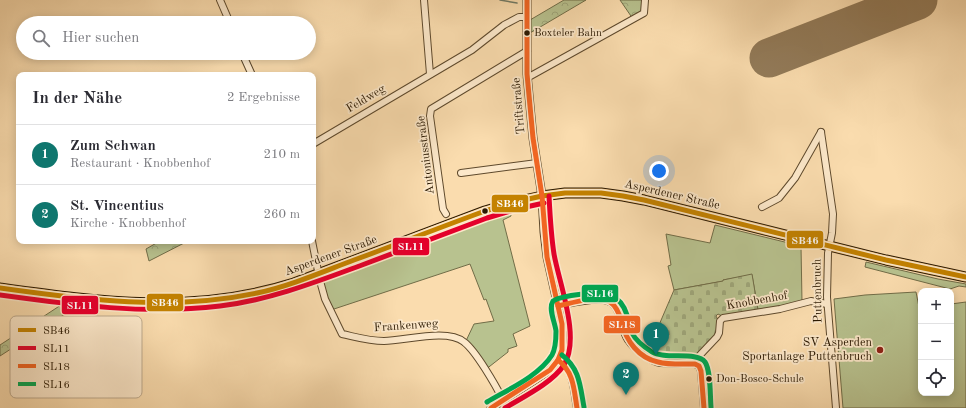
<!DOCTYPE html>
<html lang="de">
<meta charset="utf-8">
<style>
:root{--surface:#fff;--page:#f7f7f7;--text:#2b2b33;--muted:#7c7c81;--line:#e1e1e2;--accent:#0f766e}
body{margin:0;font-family:"Old Standard TT",serif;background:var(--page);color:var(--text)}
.controls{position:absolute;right:12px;bottom:12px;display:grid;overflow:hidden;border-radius:8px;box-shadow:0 2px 10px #0003}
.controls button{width:36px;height:36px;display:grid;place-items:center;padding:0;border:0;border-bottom:1px solid var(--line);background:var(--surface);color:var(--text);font:20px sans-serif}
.you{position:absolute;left:659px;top:171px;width:14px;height:14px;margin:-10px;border:3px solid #fff;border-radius:50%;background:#1a73e8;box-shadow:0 0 0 6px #1a73e833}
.badge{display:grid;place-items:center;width:26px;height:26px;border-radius:50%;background:var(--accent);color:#fff;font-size:13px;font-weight:700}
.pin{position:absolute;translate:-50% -33px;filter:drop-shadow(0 1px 2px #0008)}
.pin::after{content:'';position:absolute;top:21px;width:14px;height:12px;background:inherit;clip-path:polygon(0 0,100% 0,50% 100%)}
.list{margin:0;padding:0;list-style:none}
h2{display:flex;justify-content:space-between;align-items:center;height:52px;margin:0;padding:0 16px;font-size:17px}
h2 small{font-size:13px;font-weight:400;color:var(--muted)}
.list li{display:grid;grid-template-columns:26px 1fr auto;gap:12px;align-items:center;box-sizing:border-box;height:60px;padding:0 16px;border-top:1px solid var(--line)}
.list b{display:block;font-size:15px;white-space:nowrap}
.list p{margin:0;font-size:13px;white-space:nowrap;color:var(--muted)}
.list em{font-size:13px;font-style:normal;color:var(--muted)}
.icon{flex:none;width:22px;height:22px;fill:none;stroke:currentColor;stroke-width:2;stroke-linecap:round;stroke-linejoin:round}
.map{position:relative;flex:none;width:966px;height:408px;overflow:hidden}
.search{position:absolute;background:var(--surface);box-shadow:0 2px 10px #0003;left:16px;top:16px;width:300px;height:44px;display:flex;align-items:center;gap:10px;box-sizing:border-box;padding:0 14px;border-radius:22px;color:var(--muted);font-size:15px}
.panel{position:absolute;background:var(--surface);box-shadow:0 2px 10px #0003;left:16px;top:72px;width:300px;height:172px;border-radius:8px}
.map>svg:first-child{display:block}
.grass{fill:#b8c28f;stroke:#716d48}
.forest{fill:url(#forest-crowns);stroke:#716d48}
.cemetery{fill:url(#cemetery-stones);stroke:#716d48}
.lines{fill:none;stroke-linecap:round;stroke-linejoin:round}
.stream{stroke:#707a66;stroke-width:1.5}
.runway{stroke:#927a58;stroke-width:39}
.minor-casing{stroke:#5e492c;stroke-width:8}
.tertiary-casing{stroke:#5e492c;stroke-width:9}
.primary-casing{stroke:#2a1801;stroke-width:11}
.minor{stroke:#fce8ca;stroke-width:6}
.tertiary{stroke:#fce8ca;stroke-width:7}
.primary{stroke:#edbe77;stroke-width:9}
.bus-1-casing{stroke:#fce8ca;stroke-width:8}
.bus-2-casing{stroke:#fce8ca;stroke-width:8}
.bus-3-casing{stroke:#fce8ca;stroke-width:8}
.bus-4-casing{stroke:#fce8ca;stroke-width:8}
.bus-1{stroke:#c48200;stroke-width:5}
.bus-2{stroke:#e4002b;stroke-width:5}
.bus-3{stroke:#f26522;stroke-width:5}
.bus-4{stroke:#00a651;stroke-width:5}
.bus-dot{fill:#2a1801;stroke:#fce8ca;stroke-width:1.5}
.poi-dot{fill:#8f2418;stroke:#fce8ca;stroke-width:1.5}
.labels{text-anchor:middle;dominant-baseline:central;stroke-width:3.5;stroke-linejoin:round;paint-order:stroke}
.bus-label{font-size:11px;fill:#2a1801;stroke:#fce8ca;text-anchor:start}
.street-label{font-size:12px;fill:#2a1801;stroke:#fce8ca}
.poi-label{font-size:12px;fill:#2a1801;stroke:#fce8ca;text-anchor:end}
.key{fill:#fce8ca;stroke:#bdaa8e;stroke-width:1}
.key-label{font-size:11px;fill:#2a1801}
.line-badge{stroke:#fce8ca;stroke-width:1.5}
.badge-label{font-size:11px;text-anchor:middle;font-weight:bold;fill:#fff}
</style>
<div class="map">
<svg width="966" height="408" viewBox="0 0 966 408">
<defs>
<pattern id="forest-crowns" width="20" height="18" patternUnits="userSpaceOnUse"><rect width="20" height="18" fill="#b8c28f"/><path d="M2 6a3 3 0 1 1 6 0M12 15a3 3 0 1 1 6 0" fill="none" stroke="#9ea67a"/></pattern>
<pattern id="cemetery-stones" width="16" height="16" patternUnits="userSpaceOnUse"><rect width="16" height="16" fill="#b8c28f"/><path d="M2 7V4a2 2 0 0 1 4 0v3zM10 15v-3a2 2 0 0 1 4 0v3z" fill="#9ea67a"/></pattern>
</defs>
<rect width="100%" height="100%" fill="#fadcae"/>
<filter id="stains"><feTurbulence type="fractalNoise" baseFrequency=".005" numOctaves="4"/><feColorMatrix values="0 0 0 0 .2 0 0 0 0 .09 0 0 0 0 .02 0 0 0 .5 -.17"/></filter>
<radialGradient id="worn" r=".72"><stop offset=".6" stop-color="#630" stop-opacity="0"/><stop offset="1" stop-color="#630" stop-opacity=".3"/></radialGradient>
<g class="grass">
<path d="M510 211 511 216 503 220 530 326 513 334 517 346 508 349V352L485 370 465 343 474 324 494 321 486 299 484 300 470 264 331 310 320 281 489 216Z"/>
<path d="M715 225 801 246 802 302 758 310 752 275 723 280 724 281 674 290 668 266 671 265 666 234 710 243Z"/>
<path d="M866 262 938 279 966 284V287L959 286 950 289 865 267Z"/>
<path d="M916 292 919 307H921V393H951V304L966 302V408H843L834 299 865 295Z"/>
</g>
<g class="forest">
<path d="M564 0H586L530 33V20Z"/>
<path d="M620 0H644V13L633 19Z"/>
<path d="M160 241H188L149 261 146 249Z"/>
<path d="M64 303 74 304 65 314 0 356V345Z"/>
</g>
<path class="cemetery" d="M752 274 758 310 722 316 718 314 716 316C726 332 703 349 694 359L665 360 659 356 656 332 674 290 723 281V280Z"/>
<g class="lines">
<path class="stream" d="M500 0 517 3"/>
<path class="runway" d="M769 58 918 0"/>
<g class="minor-casing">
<g id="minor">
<path d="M220 0 230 23"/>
<path d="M424 0 430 74"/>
<path d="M242 53 252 75"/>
<path d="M527 78 644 13 645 0"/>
<path d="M821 132 833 214 832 233 828 253 827 297 836 408"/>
<path d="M313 144 472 50 504 25 519 17H527"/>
<path d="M461 173 537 163"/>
<path d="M762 207 779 198 795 178 821 132"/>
<path d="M446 214 443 209 430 116 431 109 527 51"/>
<path d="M312 241 320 281 325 299 342 334C356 337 369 341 384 341 405 341 447 328 464 342 476 351 496 386 503 400"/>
<path d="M558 306C572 303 589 298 604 300 623 303 619 328 628 340 633 348 651 362 660 363L695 364 699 366 701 371 704 408"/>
<path d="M558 360C575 371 573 389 577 408"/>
<path d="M695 364 700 355 717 337 719 333 720 321 723 318 780 309 811 301 827 304"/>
</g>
</g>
<g class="tertiary-casing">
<path id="tertiary" d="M491 408 550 370 558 360 562 350 563 338 562 324 547 257 544 232 542 196 533 138 527 74V0"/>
</g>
<g class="primary-casing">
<path id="primary" d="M0 288C101 302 193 315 294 283L485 211 515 202 542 196 565 193H601L623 196 644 200 886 260 966 277"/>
</g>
<use href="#minor" class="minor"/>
<use href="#tertiary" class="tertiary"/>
<use href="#primary" class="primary"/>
<g class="bus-1-casing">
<path id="bus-1" d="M0 288C85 300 172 311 257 293 290 286 322 272 354 260 398 244 441 227 485 211L515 202 542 196 565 193H601L623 196 644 200 886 260 966 277"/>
</g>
<g class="bus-2-casing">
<g id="bus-2">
<path d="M0 295C73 305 147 315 220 306 270 300 316 282 362 265 404 249 446 233 487 218L517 209 544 203"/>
<path d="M505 408C523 397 552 383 564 365 581 338 559 283 554 254 551 235 550 215 549 196"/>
</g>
</g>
<g class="bus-3-casing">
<g id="bus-3">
<path d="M558 306C572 303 597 295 610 302 617 306 620 316 622 323 626 341 639 358 658 362 669 365 683 364 695 364L699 366 701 371 704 408"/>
<path d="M558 360C574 372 574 390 577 408"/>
<path d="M491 408 550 370 558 360 562 350V324L547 257 542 196 533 138 527 74V0"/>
</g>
</g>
<g class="bus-4-casing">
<g id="bus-4">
<path d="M562 355C580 369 580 386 584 407"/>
<path d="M487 402C507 390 539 376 552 355 556 348 556 339 556 331 555 322 548 309 553 301 561 296 574 295 583 294 604 291 620 293 627 315 628 321 629 327 632 333 636 341 644 347 652 352 665 360 697 351 705 362 711 371 710 396 711 407"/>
</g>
</g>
<use href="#bus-1" class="bus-1"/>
<use href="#bus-2" class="bus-2"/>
<use href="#bus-3" class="bus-3"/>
<use href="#bus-4" class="bus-4"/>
</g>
<g class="bus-dot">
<circle cx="527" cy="33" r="3.5"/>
<circle cx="485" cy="211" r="3.5"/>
<circle cx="709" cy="379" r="3.5"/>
</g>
<circle class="poi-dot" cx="880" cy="350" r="4"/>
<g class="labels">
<g class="bus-label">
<text x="534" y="33">Boxteler Bahn</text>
<text x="716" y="379">Don-Bosco-Schule</text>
</g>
<g class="street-label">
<text transform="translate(366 99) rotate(-31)">Feldweg</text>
<text transform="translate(519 106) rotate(-95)">Triftstraße</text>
<text transform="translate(426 155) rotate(-97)">Antoniusstraße</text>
<text transform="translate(672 195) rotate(13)">Asperdener Straße</text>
<text transform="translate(331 256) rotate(-20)">Asperdener Straße</text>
<text transform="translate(818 291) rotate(-91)">Puttenbruch</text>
<text transform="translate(757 301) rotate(-10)">Knobbenhof</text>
<text transform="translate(406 326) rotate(-4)">Frankenweg</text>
</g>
<g class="poi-label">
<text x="872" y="343">SV Asperden<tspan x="872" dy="14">Sportanlage Puttenbruch</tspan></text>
</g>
</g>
<rect x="10" y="316" width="132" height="82" rx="6" class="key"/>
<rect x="18" y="328" width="18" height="4" fill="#c48200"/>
<rect x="18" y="346" width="18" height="4" fill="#e4002b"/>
<rect x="18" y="364" width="18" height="4" fill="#f26522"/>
<rect x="18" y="382" width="18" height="4" fill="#00a651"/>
<g class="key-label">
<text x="43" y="334">SB46</text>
<text x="43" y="352">SL11</text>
<text x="43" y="370">SL18</text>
<text x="43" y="388">SL16</text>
</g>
<g class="line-badge">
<rect x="491" y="194" width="38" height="19" rx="4" fill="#c48200"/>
<rect x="786" y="230" width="38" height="19" rx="4" fill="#c48200"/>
<rect x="392" y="237" width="38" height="19" rx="4" fill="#e4002b"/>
<rect x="581" y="284" width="38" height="19" rx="4" fill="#00a651"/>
<rect x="146" y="293" width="38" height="19" rx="4" fill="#c48200"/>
<rect x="61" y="295" width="38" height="20" rx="4" fill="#e4002b"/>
<rect x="603" y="315" width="38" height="19" rx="4" fill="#f26522"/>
</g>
<g class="badge-label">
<text x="510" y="207">SB46</text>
<text x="805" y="244">SB46</text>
<text x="411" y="250">SL11</text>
<text x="600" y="297">SL16</text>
<text x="165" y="306">SB46</text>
<text x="80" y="309">SL11</text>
<text x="622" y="328">SL18</text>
</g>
<rect width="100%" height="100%" filter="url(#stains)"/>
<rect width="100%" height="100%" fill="url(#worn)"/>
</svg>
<div class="controls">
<button>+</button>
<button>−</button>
<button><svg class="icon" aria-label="locate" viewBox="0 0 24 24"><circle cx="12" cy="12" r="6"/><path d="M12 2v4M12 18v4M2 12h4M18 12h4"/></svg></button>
</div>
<div class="you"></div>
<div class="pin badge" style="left:656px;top:355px">1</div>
<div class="pin badge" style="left:626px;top:395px">2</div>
<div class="search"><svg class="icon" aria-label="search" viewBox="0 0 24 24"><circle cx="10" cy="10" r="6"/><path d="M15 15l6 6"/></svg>Hier suchen</div>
<section class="panel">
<h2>In der Nähe<small>2 Ergebnisse</small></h2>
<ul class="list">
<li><span class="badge">1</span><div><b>Zum Schwan</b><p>Restaurant · Knobbenhof</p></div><em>210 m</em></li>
<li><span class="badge">2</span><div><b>St. Vincentius</b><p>Kirche · Knobbenhof</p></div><em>260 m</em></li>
</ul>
</section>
</div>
